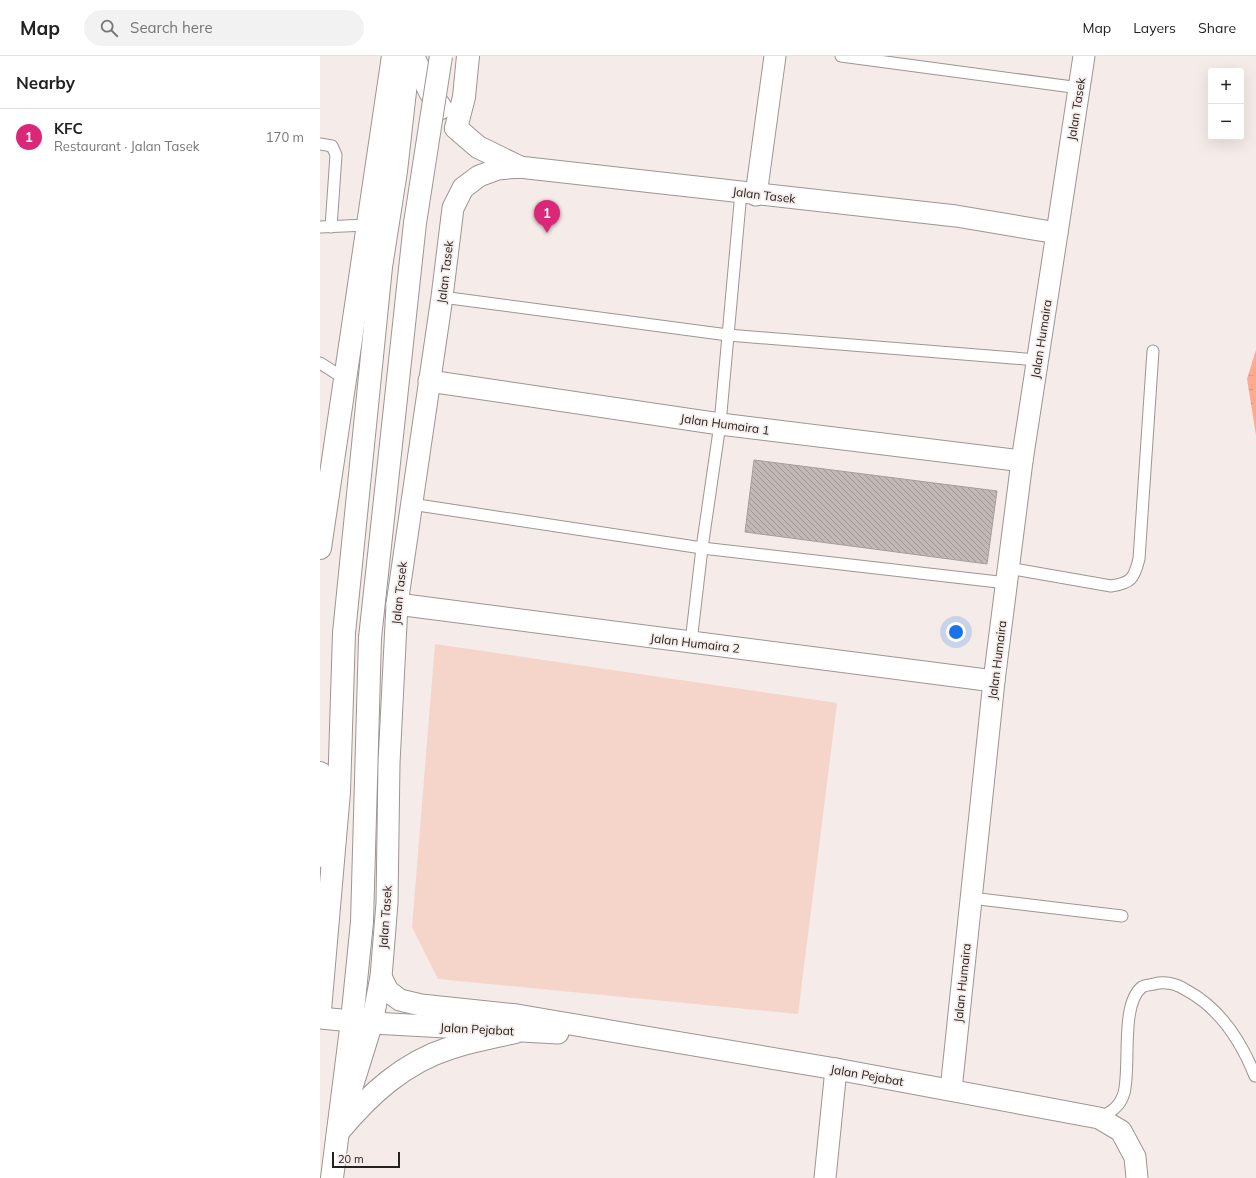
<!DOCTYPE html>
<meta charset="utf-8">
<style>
:root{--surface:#fff;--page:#f2f2f2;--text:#222;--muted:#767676;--line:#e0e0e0;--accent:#db2777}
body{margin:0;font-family:Mulish,sans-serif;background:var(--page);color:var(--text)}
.controls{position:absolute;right:12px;top:12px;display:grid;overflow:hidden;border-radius:4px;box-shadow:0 4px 16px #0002}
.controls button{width:36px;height:36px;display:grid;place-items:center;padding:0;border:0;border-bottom:1px solid var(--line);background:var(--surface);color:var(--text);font:20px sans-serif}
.scale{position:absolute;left:12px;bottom:10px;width:68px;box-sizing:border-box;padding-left:4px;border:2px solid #242120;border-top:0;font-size:11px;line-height:14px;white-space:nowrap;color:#242120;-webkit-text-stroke:3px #f5ece9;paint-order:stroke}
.you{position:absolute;left:636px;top:576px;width:14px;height:14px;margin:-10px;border:3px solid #fff;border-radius:50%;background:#1a73e8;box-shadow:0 0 0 6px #1a73e833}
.badge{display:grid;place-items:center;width:26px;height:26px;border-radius:50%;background:var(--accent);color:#fff;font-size:13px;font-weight:700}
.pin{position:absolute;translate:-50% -33px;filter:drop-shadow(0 1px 2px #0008)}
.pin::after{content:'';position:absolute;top:21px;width:14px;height:12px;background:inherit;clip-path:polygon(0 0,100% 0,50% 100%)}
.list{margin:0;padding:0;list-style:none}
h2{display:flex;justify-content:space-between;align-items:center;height:52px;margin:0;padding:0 16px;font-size:17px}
h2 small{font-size:13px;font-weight:400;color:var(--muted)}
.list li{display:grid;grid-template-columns:26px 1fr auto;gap:12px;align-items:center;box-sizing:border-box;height:56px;padding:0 16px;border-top:1px solid var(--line)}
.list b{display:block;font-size:15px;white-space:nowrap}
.list p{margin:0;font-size:13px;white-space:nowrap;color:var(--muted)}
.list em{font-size:13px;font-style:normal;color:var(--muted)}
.icon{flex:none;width:22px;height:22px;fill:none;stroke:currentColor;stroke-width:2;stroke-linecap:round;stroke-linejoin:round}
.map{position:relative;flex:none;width:936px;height:1122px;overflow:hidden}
header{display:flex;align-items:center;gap:24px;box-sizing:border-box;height:56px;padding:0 20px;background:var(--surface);border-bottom:1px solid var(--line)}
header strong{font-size:19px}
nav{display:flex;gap:22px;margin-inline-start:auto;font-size:14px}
.search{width:280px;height:36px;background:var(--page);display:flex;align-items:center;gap:10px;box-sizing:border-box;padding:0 14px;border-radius:22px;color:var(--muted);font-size:15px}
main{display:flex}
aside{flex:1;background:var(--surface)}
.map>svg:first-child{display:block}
.pitch{fill:#f5d4ca}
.water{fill:url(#water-ripples)}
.building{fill:url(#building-back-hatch);stroke:#a79e9c}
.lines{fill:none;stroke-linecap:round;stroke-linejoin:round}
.service-casing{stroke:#9d9592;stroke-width:13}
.minor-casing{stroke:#9d9592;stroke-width:23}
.secondary-casing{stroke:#9d9592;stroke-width:24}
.primary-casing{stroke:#9d9592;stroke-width:24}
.service{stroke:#fff;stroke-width:11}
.minor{stroke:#fff;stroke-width:21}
.secondary{stroke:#fff;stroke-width:22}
.primary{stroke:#fff;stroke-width:22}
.primary-bridge-casing{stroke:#9d9592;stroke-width:24;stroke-linecap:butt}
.primary-bridge{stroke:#fff;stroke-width:22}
.labels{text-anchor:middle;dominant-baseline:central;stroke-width:3.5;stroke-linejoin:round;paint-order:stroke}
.street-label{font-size:12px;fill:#242120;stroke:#f5ece9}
</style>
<header>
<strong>Map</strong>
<div class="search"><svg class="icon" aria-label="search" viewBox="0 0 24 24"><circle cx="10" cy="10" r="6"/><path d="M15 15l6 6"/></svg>Search here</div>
<nav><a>Map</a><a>Layers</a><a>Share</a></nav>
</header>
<main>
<aside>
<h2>Nearby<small></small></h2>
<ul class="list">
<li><span class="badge">1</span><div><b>KFC</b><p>Restaurant · Jalan Tasek</p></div><em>170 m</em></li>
</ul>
</aside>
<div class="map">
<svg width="936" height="1122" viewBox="0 0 936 1122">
<defs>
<pattern id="water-ripples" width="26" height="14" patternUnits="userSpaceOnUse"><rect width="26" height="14" fill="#fdaa8f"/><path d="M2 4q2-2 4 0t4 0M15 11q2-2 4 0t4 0" fill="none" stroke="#d9927b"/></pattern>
<pattern id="building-back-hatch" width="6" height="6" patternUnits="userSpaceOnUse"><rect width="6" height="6" fill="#c2b9b7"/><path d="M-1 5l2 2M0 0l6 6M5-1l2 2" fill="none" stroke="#9d9694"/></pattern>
</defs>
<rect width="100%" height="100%" fill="#f5ece9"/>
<path class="pitch" d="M115 588 517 647 478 958 118 923 92 871Z"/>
<path class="water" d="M936 294V379L927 323Z"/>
<path class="building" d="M434 404 677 435 667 508 425 476Z"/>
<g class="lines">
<g class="service-casing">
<g id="service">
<path d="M521 0 760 32"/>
<path d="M0 88 12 90 16 99 11 171"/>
<path d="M0 171 48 169"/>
<path d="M122 241 408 279 718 304"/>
<path d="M0 307 25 323"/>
<path d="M91 448 382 492 687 527"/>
<path d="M688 512 791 530C811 527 814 523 819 503L833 295"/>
<path d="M371 586 382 492 400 368 421 136"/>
<path d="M651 842 802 860"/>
<path d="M779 1062C791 1056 800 1051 804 1037 811 1010 800 948 822 931 825 929 831 929 834 928 845 925 857 928 866 934 900 952 921 985 935 1020"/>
</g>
</g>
<g class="minor-casing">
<g id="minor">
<path d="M436 139 455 0"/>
<path d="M109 325 400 368 702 405"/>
<path d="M77 548 674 625"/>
<path d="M61 921 68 935 80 944 101 949 197 959 314 979 516 1013 779 1062 801 1075 815 1101 817 1122"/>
<path d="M0 962 52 967 238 977"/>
<path d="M631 1034 674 625 702 405 737 177"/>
<path d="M28 1044 52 967 61 921 67 847 69 707 77 548 122 241 133 152 143 132 159 120 178 113 199 111 636 160 737 177 764 0"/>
<path d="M505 1122 516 1013"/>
</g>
</g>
<g class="secondary-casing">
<g id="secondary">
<path d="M93 0 110 36 121 52"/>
<path d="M148 0 144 41 136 72 158 91 199 111"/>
<path d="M0 492 73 0"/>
<path d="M0 717 7 802"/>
</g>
</g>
<g class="primary-casing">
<g id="primary">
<path d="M0 954 19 736 24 577 61 211 76 115 89 0"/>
<path d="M18 1076C49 1039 83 1007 130 992 151 985 173 981 195 976"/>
<path d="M12 1122 32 965 42 866 50 582"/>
</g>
</g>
<use href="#service" class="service"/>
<use href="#minor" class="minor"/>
<use href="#secondary" class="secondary"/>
<use href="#primary" class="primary"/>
<g class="primary-bridge-casing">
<path id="primary-bridge" d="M50 582 95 167 121 0"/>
</g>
<use href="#primary-bridge" class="primary-bridge"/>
</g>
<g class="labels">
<g class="street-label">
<text transform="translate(756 53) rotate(-81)">Jalan Tasek</text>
<text transform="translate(444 139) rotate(7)">Jalan Tasek</text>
<text transform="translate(125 216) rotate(-83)">Jalan Tasek</text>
<text transform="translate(721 283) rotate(-81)">Jalan Humaira</text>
<text transform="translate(405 368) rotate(8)">Jalan Humaira 1</text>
<text transform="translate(79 537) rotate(-84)">Jalan Tasek</text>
<text transform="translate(375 587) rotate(7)">Jalan Humaira 2</text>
<text transform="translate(677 604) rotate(-83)">Jalan Humaira</text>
<text transform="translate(65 861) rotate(-86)">Jalan Tasek</text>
<text transform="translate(642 927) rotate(-84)">Jalan Humaira</text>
<text transform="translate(157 973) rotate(3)">Jalan Pejabat</text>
<text transform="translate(547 1019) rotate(10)">Jalan Pejabat</text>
</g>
</g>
</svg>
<div class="controls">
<button>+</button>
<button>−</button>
</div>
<div class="scale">20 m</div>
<div class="you"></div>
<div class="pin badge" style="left:227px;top:177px">1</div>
</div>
</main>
